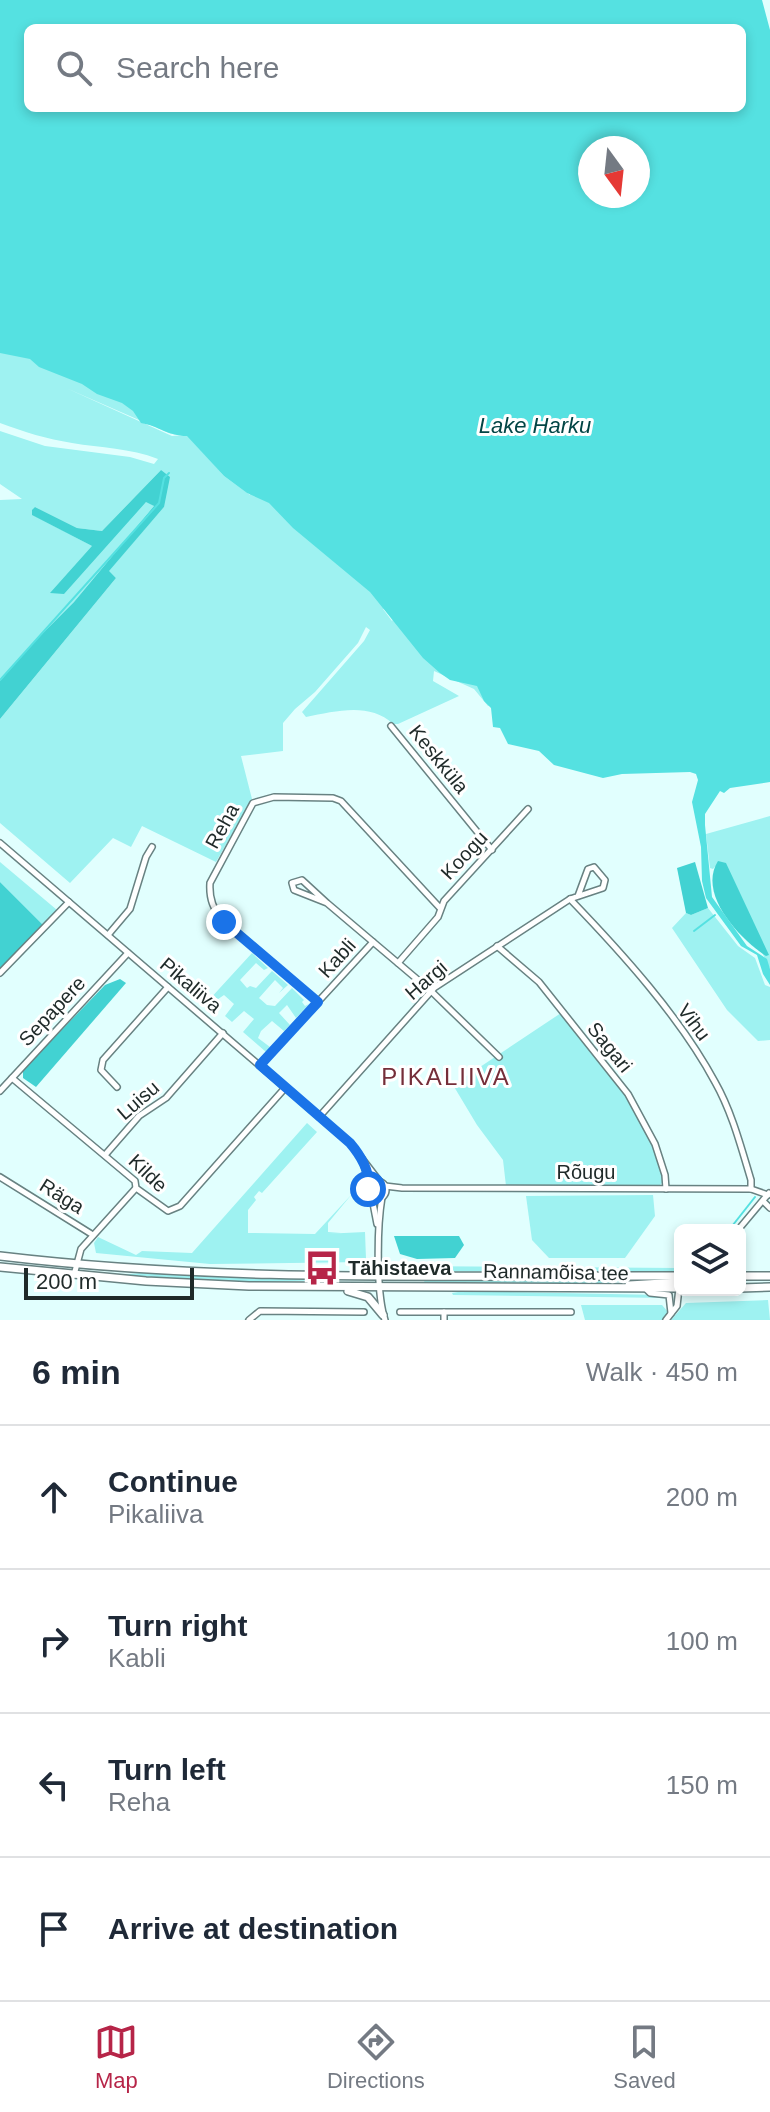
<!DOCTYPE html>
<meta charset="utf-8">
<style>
:root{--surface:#fff;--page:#f6f6f7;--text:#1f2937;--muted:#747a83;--line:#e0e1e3;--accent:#b62548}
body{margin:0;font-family:Helvetica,sans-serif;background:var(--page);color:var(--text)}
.controls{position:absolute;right:24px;bottom:24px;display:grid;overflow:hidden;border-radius:12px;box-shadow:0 4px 12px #0003}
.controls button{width:72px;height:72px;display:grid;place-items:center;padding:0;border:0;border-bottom:2px solid var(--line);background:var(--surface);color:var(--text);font:40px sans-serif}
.compass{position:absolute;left:578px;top:136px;width:72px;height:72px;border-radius:50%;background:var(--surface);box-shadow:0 4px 12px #0003;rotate:165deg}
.scale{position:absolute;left:24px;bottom:20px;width:170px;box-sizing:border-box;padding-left:8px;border:4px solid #1f2a29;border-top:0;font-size:22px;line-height:28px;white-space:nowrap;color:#1f2a29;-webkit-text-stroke:6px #fff;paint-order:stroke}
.stop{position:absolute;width:24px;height:24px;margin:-18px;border:6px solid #1a73e8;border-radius:50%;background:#fff}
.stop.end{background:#1a73e8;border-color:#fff;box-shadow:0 2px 8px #0008}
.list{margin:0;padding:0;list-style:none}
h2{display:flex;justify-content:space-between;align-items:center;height:104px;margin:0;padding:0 32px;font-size:34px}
h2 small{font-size:26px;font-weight:400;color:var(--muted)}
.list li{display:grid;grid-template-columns:52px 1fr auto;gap:24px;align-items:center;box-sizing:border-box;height:144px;padding:0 32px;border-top:2px solid var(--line)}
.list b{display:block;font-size:30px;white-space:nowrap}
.list p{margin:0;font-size:26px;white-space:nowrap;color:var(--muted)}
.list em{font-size:26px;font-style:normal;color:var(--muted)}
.icon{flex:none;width:44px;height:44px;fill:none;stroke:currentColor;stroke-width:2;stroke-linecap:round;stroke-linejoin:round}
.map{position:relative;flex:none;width:770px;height:1320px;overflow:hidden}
.search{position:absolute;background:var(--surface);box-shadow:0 4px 12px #0003;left:24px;right:24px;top:24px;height:88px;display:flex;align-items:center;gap:20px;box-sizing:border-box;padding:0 28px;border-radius:12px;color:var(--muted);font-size:30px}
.sheet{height:680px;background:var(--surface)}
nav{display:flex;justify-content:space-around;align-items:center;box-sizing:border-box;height:112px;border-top:2px solid var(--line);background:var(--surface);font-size:22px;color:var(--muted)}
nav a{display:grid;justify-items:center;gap:4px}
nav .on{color:var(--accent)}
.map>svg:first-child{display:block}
.green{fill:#9ef2f1}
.forest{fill:#42d2d2}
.water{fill:#55e1e1;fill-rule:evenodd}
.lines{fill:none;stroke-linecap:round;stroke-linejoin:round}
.stream{stroke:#55e1e1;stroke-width:2}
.minor-casing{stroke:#688282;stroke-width:8}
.secondary-casing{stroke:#688282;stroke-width:10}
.minor{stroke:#fff;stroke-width:5}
.secondary{stroke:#fff;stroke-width:7}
.route{stroke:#1a73e8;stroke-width:10}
.labels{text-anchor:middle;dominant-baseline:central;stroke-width:6;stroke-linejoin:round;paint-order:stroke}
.street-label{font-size:20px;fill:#1f2a29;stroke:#fff}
.poi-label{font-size:20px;font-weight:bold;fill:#1f2a29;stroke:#fff;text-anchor:start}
.water-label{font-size:22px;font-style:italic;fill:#024545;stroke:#fff}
.quarter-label{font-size:24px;letter-spacing:2px;fill:#752e39;stroke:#fff}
</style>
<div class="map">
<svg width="770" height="1320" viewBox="0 0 770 1320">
<rect width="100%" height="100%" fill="#e1fffe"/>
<g class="green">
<path d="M21 333 189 433 171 434 66 388 172 436 187 435 224 476 250 495 245 471 400 600 383 609 392 621 396 616 464 659 492 704 488 706 474 689 434 671 433 681 459 696 398 724H393C370 702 336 711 306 717L302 712 364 641 370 630 366 627 358 643 315 692 295 709 283 723V751L241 756 252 799 216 862 142 826 131 847 113 838 70 883 0 823V719L116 578 108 571 164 507 161 470 102 531 77 528 35 507 33 515 92 546 147 501 154 506 74 602 33 643 0 681V500L22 499 0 484V431L45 446 130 457 154 464 158 459C130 448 101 448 72 443 47 439 24 432 0 423V352Z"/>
<path d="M770 816V969L719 862 713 869 710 868 706 834Z"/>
<path d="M0 862 57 910 43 925 0 882Z"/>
<path d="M708 908 738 946 755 958 765 985 770 987V1040L758 1041 727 1010 672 928 686 913 691 915Z"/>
<path d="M252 953 268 968 264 970 256 963 240 980 247 988 250 986 256 988 272 971 288 985 279 993 283 988 275 980 259 998 267 1005 275 1006 292 988 304 1000 302 1002 305 1006 309 1004 296 1018 287 1005 279 1013 290 1025 284 1031 272 1021 261 1031 258 1038 270 1047 266 1052 243 1032 254 1019 244 1011 232 1022 225 1016 234 1004 224 995 211 1004 208 1001Z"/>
<path d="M561 1013C601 1063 652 1116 663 1182L659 1186H506L503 1160 477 1125 453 1085Z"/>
<path d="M307 1123 317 1132 262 1193 259 1191 254 1197 256 1200 248 1210V1233L315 1234 352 1194 328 1223V1232L341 1233 323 1234 365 1232 366 1259 363 1262 210 1264 96 1253 94 1243 98 1237 136 1255 142 1251 192 1253Z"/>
<path d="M653 1195 655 1216 625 1258H549L532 1240 526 1196Z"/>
<path d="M401 1266 680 1268V1272L398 1271Z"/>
<path d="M142 1273 240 1278 331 1279V1280L255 1282 116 1275Z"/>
<path d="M659 1278 597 1284 425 1283 424 1281 447 1279Z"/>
<path d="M464 1291 662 1295 666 1298 453 1295 452 1293Z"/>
<path d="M768 1300 770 1320H671L686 1303Z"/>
<path d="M581 1305H662L668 1312 663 1320H585Z"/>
</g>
<g class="forest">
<path d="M161 470 170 477 164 507 109 571 116 578 0 719V681L33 643 74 602 154 506 146 502 64 594 50 593 92 546 32 515V510L35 507 77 528 102 531Z"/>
<path d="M718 861 726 863 769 955 766 956C740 939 697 894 718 861Z"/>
<path d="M695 862 708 908 691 915 686 913 677 868Z"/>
<path d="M0 882 43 925 0 968Z"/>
<path d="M120 979 126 983 36 1087 23 1078V1070L105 985Z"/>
<path d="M394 1236H459L464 1245 455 1258 417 1259 400 1254Z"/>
</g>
<path class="water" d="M0 0H762L770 30V782L730 788 724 793 720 791 705 814V825L712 897 747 946 767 959 770 969V985L763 974 757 955 741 946 706 898 702 881 701 847 692 802 698 780 696 774 690 772 622 774 603 778 554 765 539 751 508 744 500 728 493 727 491 708 484 701 477 686 450 680 440 673 423 658 370 592 293 528 269 503 247 493 224 476 187 436C168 436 159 426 141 423L133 411 122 403 97 394 82 384 39 367 30 359 0 353ZM28 28H742V108H28ZM590 148H638V196H590Z"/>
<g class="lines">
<g class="stream">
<path d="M0 680 159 503 164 478 169 473"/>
<path d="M694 931 715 915"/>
<path d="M729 1230 755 1197"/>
</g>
<g class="minor-casing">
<g id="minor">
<path d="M391 726 492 850"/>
<path d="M0 843 350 1143 380 1182"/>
<path d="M570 899C622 953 680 1017 715 1082 732 1112 741 1147 751 1180V1189"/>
<path d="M327 903 302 880 292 883 294 890 327 903 431 991 499 1057"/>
<path d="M108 935 130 909 146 857 152 847"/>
<path d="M497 946 539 982 628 1094 655 1144 665 1175 666 1189"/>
<path d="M398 963 438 917 444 901 528 809"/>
<path d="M0 973 69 902"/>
<path d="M318 1002 224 922C213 909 209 899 210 883L253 803 274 797 333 798 341 801 440 908"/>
<path d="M260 1065 373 942"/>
<path d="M12 1078 135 1181 136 1188 168 1211 180 1206 285 1088"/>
<path d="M117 1087 101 1070 103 1060 168 987"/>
<path d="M0 1091 128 953"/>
<path d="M319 1117 434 988 570 899 603 888 605 880 594 867 588 869 578 896"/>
<path d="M105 1155 139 1116 166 1098 223 1033"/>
<path d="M362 1159 370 1184"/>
<path d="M0 1177 93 1235"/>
<circle cx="377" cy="1190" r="9"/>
<path d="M385 1186 402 1188 751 1189 768 1195"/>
<path d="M382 1197C377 1227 376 1292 385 1320"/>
<path d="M372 1198 377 1224"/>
<path d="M763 1201 770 1208"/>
<path d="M738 1230 769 1193"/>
<path d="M74 1275 81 1249 136 1188"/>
<path d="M645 1288 650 1293 669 1295 671 1313"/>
<path d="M400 1312H444V1320"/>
<path d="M444 1312H571"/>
<path d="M249 1320 260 1311 364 1312"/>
<path d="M666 1320 677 1306 679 1288"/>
</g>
</g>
<g class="secondary-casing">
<g id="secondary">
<path d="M0 1256C226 1283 453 1275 680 1276"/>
<path d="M0 1267 146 1281 249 1286 680 1288"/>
<path d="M740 1276H770"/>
<path d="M629 1285 680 1282"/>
<path d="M740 1288 770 1287"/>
<path d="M348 1291 368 1297 383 1315"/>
</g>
</g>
<use href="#minor" class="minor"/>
<use href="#secondary" class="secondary"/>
</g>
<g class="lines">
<path class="route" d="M224 922 318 1002 260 1065 350 1143C361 1156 371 1172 368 1189"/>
</g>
<defs>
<g id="bus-bare" transform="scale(2.76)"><path d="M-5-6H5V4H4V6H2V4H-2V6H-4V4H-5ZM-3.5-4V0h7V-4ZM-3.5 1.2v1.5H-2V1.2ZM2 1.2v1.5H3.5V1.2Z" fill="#b62548" stroke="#fff" stroke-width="2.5" paint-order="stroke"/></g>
</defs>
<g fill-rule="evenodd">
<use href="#bus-bare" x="322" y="1268"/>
</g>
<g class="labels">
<g class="street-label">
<text transform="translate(439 759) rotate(51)">Keskküla</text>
<text transform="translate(222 826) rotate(-61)">Reha</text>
<text transform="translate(464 855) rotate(-47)">Koogu</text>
<text transform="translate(337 958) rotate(-48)">Kabli</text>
<text transform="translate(426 980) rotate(-41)">Hargi</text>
<text transform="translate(191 985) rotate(40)">Pikaliiva</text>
<text transform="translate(52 1011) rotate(-47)">Sepapere</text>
<text transform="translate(694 1022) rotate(53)">Vihu</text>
<text transform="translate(610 1047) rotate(51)">Sagari</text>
<text transform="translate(138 1100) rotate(-41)">Luisu</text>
<text x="586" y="1172">Rõugu</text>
<text transform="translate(148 1173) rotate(44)">Kilde</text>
<text transform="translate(62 1196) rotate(32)">Räga</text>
<text transform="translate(556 1272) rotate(1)">Rannamõisa tee</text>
</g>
<g class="poi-label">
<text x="348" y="1268">Tähistaeva</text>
</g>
<g class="water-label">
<text x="535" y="425">Lake Harku</text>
</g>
<g class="quarter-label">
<text x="446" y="1076">PIKALIIVA</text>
</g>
</g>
</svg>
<div class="controls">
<button><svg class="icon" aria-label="layers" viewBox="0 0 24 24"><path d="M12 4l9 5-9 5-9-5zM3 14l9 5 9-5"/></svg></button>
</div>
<svg class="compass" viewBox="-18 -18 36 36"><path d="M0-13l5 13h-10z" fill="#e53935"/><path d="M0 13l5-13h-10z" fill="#747a83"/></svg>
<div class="scale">200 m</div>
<div class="stop" style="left:368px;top:1189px"></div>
<div class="stop end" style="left:224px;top:922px"></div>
<div class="search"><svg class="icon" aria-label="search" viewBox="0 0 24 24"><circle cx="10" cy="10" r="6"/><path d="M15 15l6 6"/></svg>Search here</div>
</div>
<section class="sheet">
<h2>6 min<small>Walk · 450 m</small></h2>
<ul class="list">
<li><svg class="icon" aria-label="ahead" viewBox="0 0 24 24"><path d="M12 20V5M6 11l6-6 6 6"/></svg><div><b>Continue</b><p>Pikaliiva</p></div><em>200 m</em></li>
<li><svg class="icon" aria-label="right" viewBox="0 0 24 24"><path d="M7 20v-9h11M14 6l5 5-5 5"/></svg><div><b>Turn right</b><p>Kabli</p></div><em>100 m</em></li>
<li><svg class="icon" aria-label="left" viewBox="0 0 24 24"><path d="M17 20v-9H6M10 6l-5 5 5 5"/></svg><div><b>Turn left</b><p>Reha</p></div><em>150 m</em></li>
<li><svg class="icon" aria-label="arrive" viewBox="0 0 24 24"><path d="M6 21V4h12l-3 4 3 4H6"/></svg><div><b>Arrive at destination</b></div></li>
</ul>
</section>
<nav>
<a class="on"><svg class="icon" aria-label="map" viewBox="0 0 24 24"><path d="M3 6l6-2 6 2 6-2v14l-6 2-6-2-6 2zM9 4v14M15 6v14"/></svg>Map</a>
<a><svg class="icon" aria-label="directions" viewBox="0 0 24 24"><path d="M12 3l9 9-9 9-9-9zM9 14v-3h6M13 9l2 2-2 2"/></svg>Directions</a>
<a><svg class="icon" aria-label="saved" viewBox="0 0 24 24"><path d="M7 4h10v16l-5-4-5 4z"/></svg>Saved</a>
</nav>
